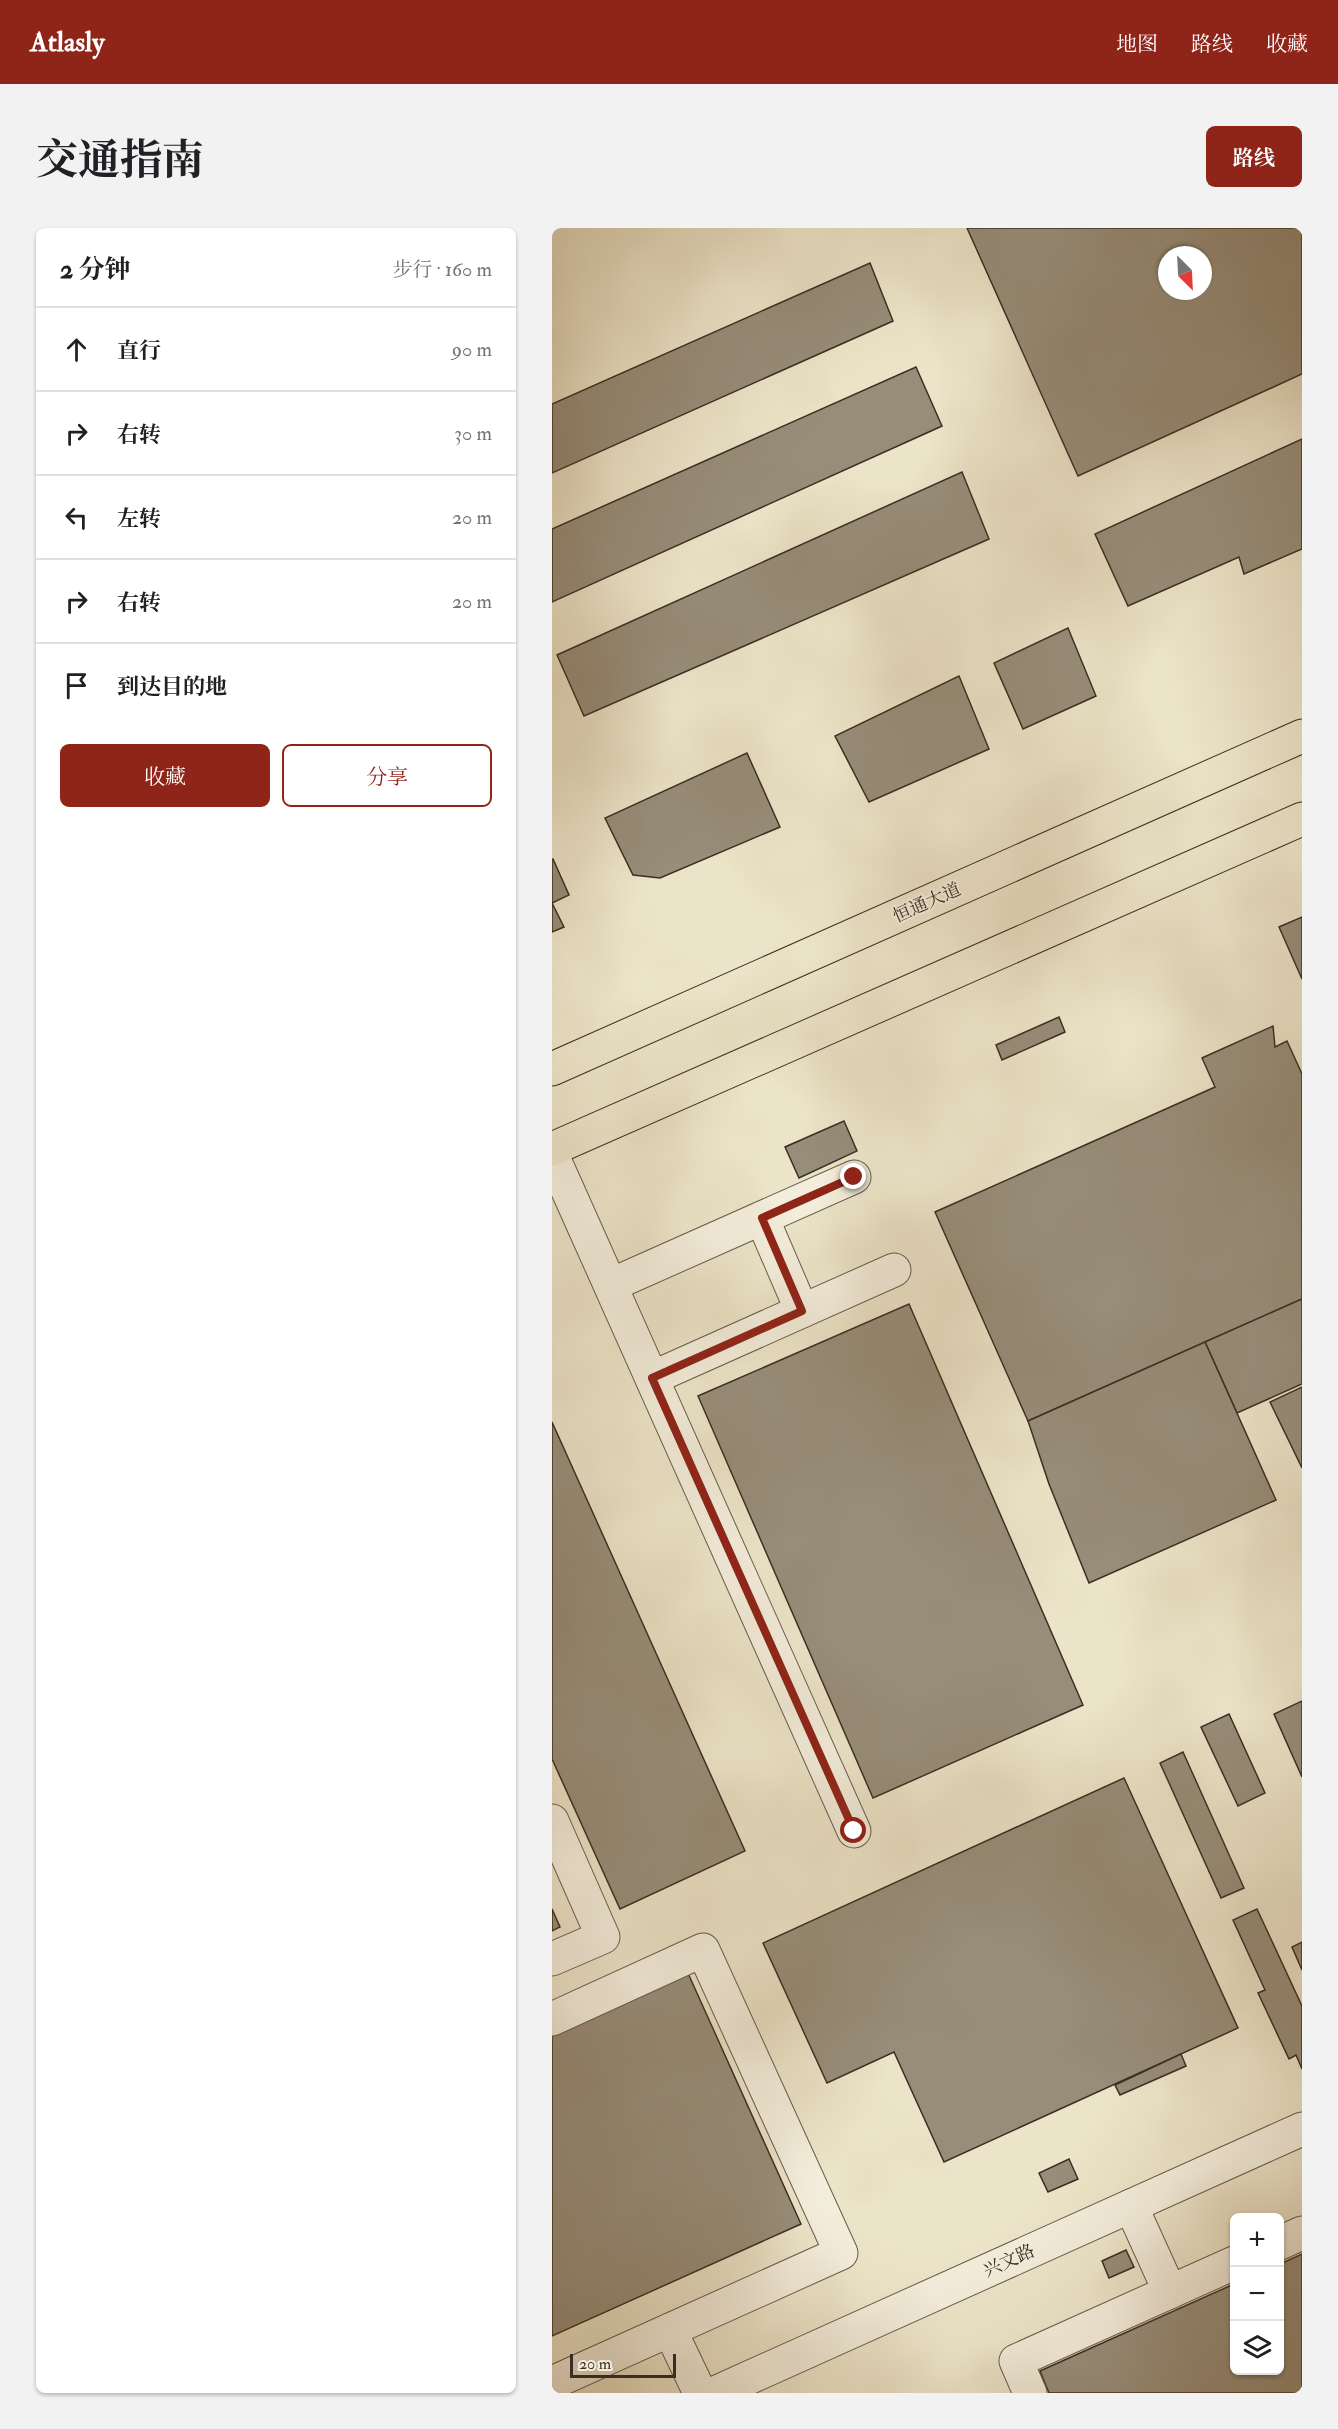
<!DOCTYPE html>
<html lang="zh">
<meta charset="utf-8">
<style>
:root{--surface:#fff;--page:#f2f2f2;--text:#202124;--muted:#757577;--line:#e0e0e0;--accent:#8f2418}
body{margin:0;font-family:"IM FELL Double Pica","Noto Serif SC",serif;background:var(--page);color:var(--text)}
.controls{position:absolute;right:18px;bottom:18px;display:grid;overflow:hidden;border-radius:9px;box-shadow:0 2px 4px #0004}
.controls button{width:54px;height:54px;display:grid;place-items:center;padding:0;border:0;border-bottom:2px solid var(--line);background:var(--surface);color:var(--text);font:30px sans-serif}
.compass{position:absolute;left:606px;top:18px;width:54px;height:54px;border-radius:50%;background:var(--surface);box-shadow:0 2px 4px #0004;rotate:156deg}
.scale{position:absolute;left:18px;bottom:15px;width:106px;box-sizing:border-box;padding-left:6px;border:3px solid #3a2e24;border-top:0;font-size:16px;line-height:21px;white-space:nowrap;color:#3a2e24;-webkit-text-stroke:4px #f3eddb;paint-order:stroke}
.stop{position:absolute;width:18px;height:18px;margin:-14px;border:4px solid #8f2418;border-radius:50%;background:#fff}
.stop.end{background:#8f2418;border-color:#fff;box-shadow:0 2px 6px #0008}
.list{margin:0;padding:0;list-style:none}
h2{display:flex;justify-content:space-between;align-items:center;height:78px;margin:0;padding:0 24px;font-size:26px}
h2 small{font-size:20px;font-weight:400;color:var(--muted)}
.list li{display:grid;grid-template-columns:39px 1fr auto;gap:18px;align-items:center;box-sizing:border-box;height:84px;padding:0 24px;border-top:2px solid var(--line)}
.list b{display:block;font-size:22px;white-space:nowrap}
.list em{font-size:20px;font-style:normal;color:var(--muted)}
.actions{display:flex;gap:12px;padding:18px 24px}
.actions a{flex:1;padding:14px 0;border:2px solid var(--accent);border-radius:9px;text-align:center;font-size:21px;color:var(--accent)}
.actions .main{background:var(--accent);color:#fff}
.icon{flex:none;width:33px;height:33px;fill:none;stroke:currentColor;stroke-width:2;stroke-linecap:round;stroke-linejoin:round}
.map{position:relative;flex:none;width:750px;height:2165px;overflow:hidden;border-radius:9px}
header{display:flex;align-items:center;gap:36px;box-sizing:border-box;height:84px;padding:0 30px;background:var(--accent);color:#fff}
header strong{font-size:28px}
nav{display:flex;gap:33px;margin-inline-start:auto;font-size:21px}
.intro{display:flex;align-items:center;justify-content:space-between;box-sizing:border-box;height:144px;padding:0 36px}
h1{margin:0;font-size:42px}
.button{padding:15px 27px;border-radius:9px;background:var(--accent);color:#fff;font-size:21px;font-weight:700}
main{display:flex;gap:36px;padding:0 36px}
aside{flex:1;background:var(--surface);border-radius:9px;box-shadow:0 2px 4px #0004}
.map>svg:first-child{display:block}
.building{fill:#978d79;stroke:#3a2e24;stroke-width:1.5;fill-rule:evenodd}
.lines{fill:none;stroke-linecap:round;stroke-linejoin:round}
.minor-casing{stroke:#665c4d;stroke-width:35}
.major-casing{stroke:#3a2e24;stroke-width:35}
.minor{stroke:#f3eddb;stroke-width:33}
.major{stroke:#ece4c8;stroke-width:33}
.route{stroke:#8f2418;stroke-width:8}
.labels{text-anchor:middle;dominant-baseline:central;stroke-width:4.5;stroke-linejoin:round;paint-order:stroke}
.street-label{font-size:18px;fill:#3a2e24;stroke:#f3eddb}
</style>
<header>
<strong>Atlasly</strong>
<nav><a>地图</a><a>路线</a><a>收藏</a></nav>
</header>
<div class="intro"><h1>交通指南</h1><a class="button">路线</a></div>
<main>
<aside>
<h2>2 分钟<small>步行 · 160 m</small></h2>
<ul class="list">
<li><svg class="icon" aria-label="ahead" viewBox="0 0 24 24"><path d="M12 20V5M6 11l6-6 6 6"/></svg><div><b>直行</b></div><em>90 m</em></li>
<li><svg class="icon" aria-label="right" viewBox="0 0 24 24"><path d="M7 20v-9h11M14 6l5 5-5 5"/></svg><div><b>右转</b></div><em>30 m</em></li>
<li><svg class="icon" aria-label="left" viewBox="0 0 24 24"><path d="M17 20v-9H6M10 6l-5 5 5 5"/></svg><div><b>左转</b></div><em>20 m</em></li>
<li><svg class="icon" aria-label="right" viewBox="0 0 24 24"><path d="M7 20v-9h11M14 6l5 5-5 5"/></svg><div><b>右转</b></div><em>20 m</em></li>
<li><svg class="icon" aria-label="arrive" viewBox="0 0 24 24"><path d="M6 21V4h12l-3 4 3 4H6"/></svg><div><b>到达目的地</b></div></li>
</ul>
<div class="actions"><a class="main">收藏</a><a>分享</a></div>
</aside>
<div class="map">
<svg width="750" height="2165" viewBox="0 0 750 2165">
<rect width="100%" height="100%" fill="#ece4c8"/>
<filter id="stains"><feTurbulence type="fractalNoise" baseFrequency=".00333" numOctaves="4"/><feColorMatrix values="0 0 0 0 .2 0 0 0 0 .09 0 0 0 0 .02 0 0 0 .5 -.17"/></filter>
<radialGradient id="worn" r=".72"><stop offset=".6" stop-color="#630" stop-opacity="0"/><stop offset="1" stop-color="#630" stop-opacity=".3"/></radialGradient>
<g class="building">
<path d="M415 0H750V146L526 248ZM615 27H651V63H615Z"/>
<path d="M318 35 341 93 0 245V176Z"/>
<path d="M364 139 390 198 0 374V301Z"/>
<path d="M750 211V321L692 346 687 329 576 378 543 306Z"/>
<path d="M410 244 437 311 32 488 5 427Z"/>
<path d="M516 400 544 468 471 501 442 435Z"/>
<path d="M407 448 437 521 317 574 283 508Z"/>
<path d="M195 525 228 599 108 650 81 647 53 590Z"/>
<path d="M1 631 17 667 0 675 12 699 0 704V632Z"/>
<path d="M750 689V751L727 699Z"/>
<path d="M507 789 513 804 450 832 444 817Z"/>
<path d="M721 798 723 819 735 813 750 846V1071L476 1193 383 984 663 859 650 830Z"/>
<path d="M292 893 305 923 247 950 233 919Z"/>
<path d="M750 1071V1156L685 1185 653 1114Z"/>
<path d="M357 1076 531 1477 321 1570 146 1168Z"/>
<path d="M653 1114 724 1272 537 1355 497 1256 476 1193Z"/>
<path d="M750 1159V1240L718 1174Z"/>
<path d="M0 1194 193 1623 68 1681 0 1531Z"/>
<path d="M750 1473V1549L722 1486Z"/>
<path d="M677 1486 713 1565 686 1578 649 1499Z"/>
<path d="M631 1524 692 1660 669 1670 608 1535Z"/>
<path d="M572 1550 686 1800 392 1934 342 1824 275 1855 211 1715Z"/>
<path d="M0 1681 8 1699 0 1703Z"/>
<path d="M705 1681 750 1778V1841L744 1827 737 1831 706 1765 713 1762 681 1692Z"/>
<path d="M750 1714V1742L740 1719Z"/>
<path d="M135 1743 249 1996 0 2108V1804Z"/>
<path d="M629 1826 634 1838 568 1867 563 1857Z"/>
<path d="M517 1931 526 1951 496 1964 487 1945Z"/>
<path d="M574 2022 582 2039 557 2050 550 2033Z"/>
<path d="M750 2026V2165H497L488 2143 682 2056V2142H728V2036Z"/>
</g>
<g class="lines">
<g class="minor-casing">
<g id="minor">
<path d="M0 927 302 1603"/>
<path d="M210 990 250 1083"/>
<path d="M59 1057 302 949"/>
<path d="M100 1150 342 1042"/>
<path d="M0 1593 51 1709 0 1731"/>
<path d="M0 1791 151 1722 289 2025 0 2155"/>
<path d="M579 1978 618 2064"/>
<path d="M728 2015 750 2005"/>
<path d="M118 2102 148 2165"/>
<path d="M163 2165 750 1901"/>
<path d="M478 2165 464 2133 682 2035"/>
</g>
</g>
<g class="major-casing">
<g id="major">
<path d="M0 841 750 508"/>
<path d="M0 921 750 591"/>
</g>
</g>
<use href="#minor" class="minor"/>
<use href="#major" class="major"/>
</g>
<g class="lines">
<path class="route" d="M302 949 210 990 250 1083 100 1150 302 1603"/>
</g>
<g class="labels">
<g class="street-label">
<text transform="translate(375 675) rotate(-24)">恒通大道</text>
<text transform="translate(457 2033) rotate(-24)">兴文路</text>
</g>
</g>
<rect width="100%" height="100%" filter="url(#stains)"/>
<rect width="100%" height="100%" fill="url(#worn)"/>
</svg>
<div class="controls">
<button>+</button>
<button>−</button>
<button><svg class="icon" aria-label="layers" viewBox="0 0 24 24"><path d="M12 4l9 5-9 5-9-5zM3 14l9 5 9-5"/></svg></button>
</div>
<svg class="compass" viewBox="-18 -18 36 36"><path d="M0-13l5 13h-10z" fill="#e53935"/><path d="M0 13l5-13h-10z" fill="#757577"/></svg>
<div class="scale">20 m</div>
<div class="stop" style="left:302px;top:1603px"></div>
<div class="stop end" style="left:302px;top:949px"></div>
</div>
</main>
